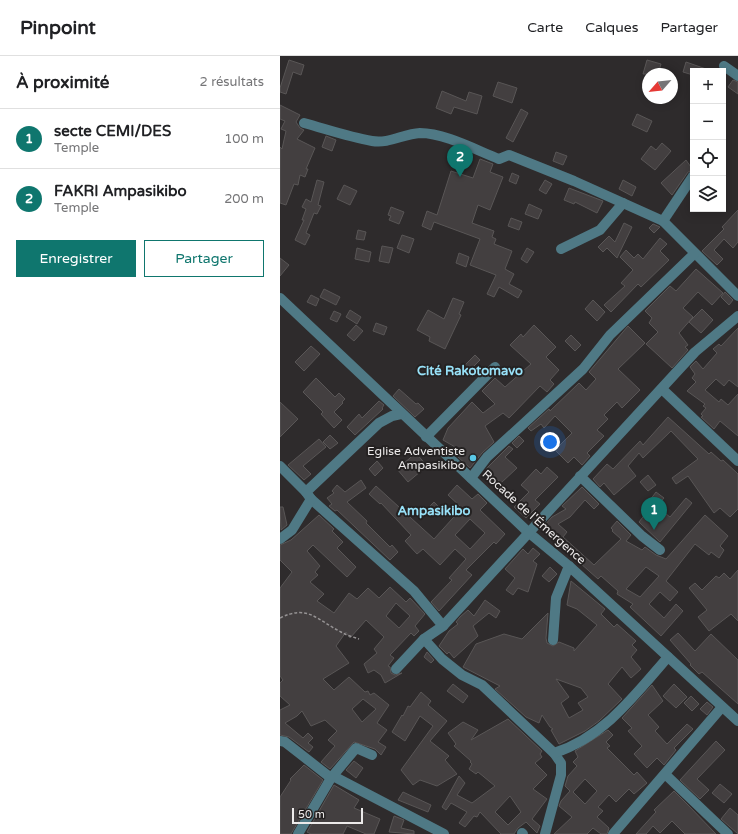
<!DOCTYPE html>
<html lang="fr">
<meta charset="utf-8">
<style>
:root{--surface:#fff;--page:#f6f6f6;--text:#202124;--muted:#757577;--line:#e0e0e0;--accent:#0f766e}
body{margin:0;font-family:"Varela Round",sans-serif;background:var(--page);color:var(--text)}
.controls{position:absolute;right:12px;top:12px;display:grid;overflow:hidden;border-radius:0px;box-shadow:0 2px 10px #0003}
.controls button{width:36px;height:36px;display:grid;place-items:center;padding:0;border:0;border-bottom:1px solid var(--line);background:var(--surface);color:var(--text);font:20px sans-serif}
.compass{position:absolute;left:362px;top:12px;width:36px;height:36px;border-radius:50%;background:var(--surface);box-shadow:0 2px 10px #0003;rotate:242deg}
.scale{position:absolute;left:12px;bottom:10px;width:71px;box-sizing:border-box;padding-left:4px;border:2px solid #eceaea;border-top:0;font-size:11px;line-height:14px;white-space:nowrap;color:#eceaea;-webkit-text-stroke:3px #252222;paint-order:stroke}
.you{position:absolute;left:270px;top:386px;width:14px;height:14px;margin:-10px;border:3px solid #fff;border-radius:50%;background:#1a73e8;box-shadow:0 0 0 6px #1a73e833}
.badge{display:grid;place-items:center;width:26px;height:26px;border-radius:50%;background:var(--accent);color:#fff;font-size:13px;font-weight:700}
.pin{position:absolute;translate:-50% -33px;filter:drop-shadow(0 1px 2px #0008)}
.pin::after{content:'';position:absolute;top:21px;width:14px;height:12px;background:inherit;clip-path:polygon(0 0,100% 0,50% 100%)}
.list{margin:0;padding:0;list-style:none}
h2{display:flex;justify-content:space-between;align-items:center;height:52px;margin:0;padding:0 16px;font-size:17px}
h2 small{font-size:13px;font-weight:400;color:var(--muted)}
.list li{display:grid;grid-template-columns:26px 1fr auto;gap:12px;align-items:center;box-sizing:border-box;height:60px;padding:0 16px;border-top:1px solid var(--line)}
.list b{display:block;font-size:15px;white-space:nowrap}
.list p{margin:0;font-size:13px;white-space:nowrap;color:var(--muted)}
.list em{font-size:13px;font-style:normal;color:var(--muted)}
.actions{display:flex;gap:8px;padding:12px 16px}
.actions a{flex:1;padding:9px 0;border:1px solid var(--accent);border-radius:0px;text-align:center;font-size:14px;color:var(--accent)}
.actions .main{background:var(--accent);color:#fff}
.icon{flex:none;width:22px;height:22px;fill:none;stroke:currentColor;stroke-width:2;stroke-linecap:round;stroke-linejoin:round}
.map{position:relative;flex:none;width:458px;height:778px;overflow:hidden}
header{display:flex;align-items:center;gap:24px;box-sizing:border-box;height:56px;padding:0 20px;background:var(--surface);border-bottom:1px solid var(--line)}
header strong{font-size:19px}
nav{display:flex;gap:22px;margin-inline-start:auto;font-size:14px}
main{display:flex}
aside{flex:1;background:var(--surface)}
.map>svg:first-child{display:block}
.building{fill:#433f40;stroke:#595656;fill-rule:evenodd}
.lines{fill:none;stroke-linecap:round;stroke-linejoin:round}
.path{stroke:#959293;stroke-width:1.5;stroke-dasharray:3 2;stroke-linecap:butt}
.minor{stroke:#4f7985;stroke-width:10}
.poi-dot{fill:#5ac8e6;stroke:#252222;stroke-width:1.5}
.labels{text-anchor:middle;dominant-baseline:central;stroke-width:4;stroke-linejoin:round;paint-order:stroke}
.poi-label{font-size:12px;fill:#eceaea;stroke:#252222;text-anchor:end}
.street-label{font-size:12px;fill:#eceaea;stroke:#252222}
.neighbourhood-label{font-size:13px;font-weight:bold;fill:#98e2f9;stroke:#252222}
</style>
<header>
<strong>Pinpoint</strong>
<nav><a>Carte</a><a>Calques</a><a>Partager</a></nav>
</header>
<main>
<aside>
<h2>À proximité<small>2 résultats</small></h2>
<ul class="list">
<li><span class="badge">1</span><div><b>secte CEMI/DES</b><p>Temple</p></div><em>100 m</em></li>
<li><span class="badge">2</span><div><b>FAKRI Ampasikibo</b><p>Temple</p></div><em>200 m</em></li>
</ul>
<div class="actions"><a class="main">Enregistrer</a><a>Partager</a></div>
</aside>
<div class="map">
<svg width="458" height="778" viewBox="0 0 458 778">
<rect width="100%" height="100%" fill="#2e2b2c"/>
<g class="building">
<path d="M9 4 24 9 21 19 13 16 6 38 0 36V32Z"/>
<path d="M367 4 381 8 378 18H363Z"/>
<path d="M406 6 429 14V15H413V19L403 16Z"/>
<path d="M453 24 458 26V38L448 31Z"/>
<path d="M218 26 237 32 232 47 213 40Z"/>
<path d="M162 35 186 45 189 36 202 40 197 58 174 51 171 58 156 52Z"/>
<path d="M0 49 20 59 16 66 20 72 24 74 17 83 35 92 26 113H28L25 121 20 119 18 129 14 128 6 149 0 147V91L2 93 6 75 1 73 5 65 0 63Z"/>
<path d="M241 53 248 57 233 86 226 82Z"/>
<path d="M357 58 372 65 367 76 352 69Z"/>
<path d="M46 80 56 84 52 95 42 91Z"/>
<path d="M382 87 391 95 375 114 361 103 371 90 376 94Z"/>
<path d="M276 96 287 100 283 109 273 105Z"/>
<path d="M200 103 213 108 210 116 223 121 210 154 198 149 192 167 214 175 212 181 216 183 214 188 232 195 225 213 234 218 229 228 242 235 238 242 219 231 214 241 207 238 216 219 190 209 200 183 154 166 151 174 142 170 147 155 157 159 171 115 193 122Z"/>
<path d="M406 104 413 114 408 116 392 139 381 127Z"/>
<path d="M232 117 239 120 236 128 229 125Z"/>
<path d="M37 124 44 126 38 149 41 150 37 158 34 157 26 177 30 179 25 189 15 184 24 164H22L26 153 22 151 26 143 31 146Z"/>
<path d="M265 124 272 128 266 138 259 134Z"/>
<path d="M343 124 356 131 352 140 339 133Z"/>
<path d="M64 129 77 135 70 149 57 143Z"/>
<path d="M289 132 323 145 317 157 295 146 294 148 284 144Z"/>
<path d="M249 148 262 154 258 163 245 158Z"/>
<path d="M111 151 124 156 119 168 109 164 111 160 108 159Z"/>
<path d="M458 154V186L453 192 444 183 434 194 443 203 437 209 422 195 444 173 442 171Z"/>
<path d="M231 162 242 166 239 174 228 170Z"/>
<path d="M344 167 352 171 337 202 327 192 323 196 318 191 329 180 335 186Z"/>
<path d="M373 168 380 171 374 177 369 172Z"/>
<path d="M78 174 86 176 84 184 76 183Z"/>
<path d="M122 179 134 183 129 197 117 192Z"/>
<path d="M380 182 387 188 380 195 389 204 361 231 358 228 331 256 324 249 345 230 341 227 353 214 340 201 346 194 354 202 358 198 363 203Z"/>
<path d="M102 190 113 192 109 207 99 205Z"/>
<path d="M77 192 91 196 89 206 75 203Z"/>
<path d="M247 192 254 196 247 207 241 203Z"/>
<path d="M179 197 189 201 186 211 176 207Z"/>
<path d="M0 202 9 209 0 220Z"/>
<path d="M416 213 443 237 432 249 418 236 403 252 413 261 399 277 408 289 405 291 408 294 392 312 366 288 378 276 369 267 372 262 365 255 390 230 396 235Z"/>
<path d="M44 233 60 241 56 249 40 241Z"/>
<path d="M445 236 453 244 449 249 441 241Z"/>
<path d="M31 239 39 243 36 250 27 246Z"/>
<path d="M173 242 184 246 179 258 181 259 165 293 149 285 150 281 137 274 148 254 164 263Z"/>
<path d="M313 244 325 256 317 265 305 253Z"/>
<path d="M422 253 433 264 421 277 409 266Z"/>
<path d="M70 254 81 261 77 268 66 261Z"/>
<path d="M54 255 61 258 57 266 50 263Z"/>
<path d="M96 267 107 271 104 279 93 275Z"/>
<path d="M76 269 83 275 74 285 67 279Z"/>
<path d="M254 269 276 291 266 301 279 314 270 324 274 328 267 336 260 330 229 362 223 357 205 370 214 386 202 397 190 412 177 400 182 395 163 384 168 372 192 346 203 357 215 348 202 335 215 322 225 331 251 308 230 289 241 278 243 281Z"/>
<path d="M348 270 365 287 338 313 360 334 342 352 337 346 324 359 328 363 317 374 324 380 307 397 310 400 302 409 294 401 288 407 275 394 292 377 275 360 264 372 261 368 251 375 248 372 269 353 270 355 299 327 306 334 316 323 309 316Z"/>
<path d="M458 272V331L449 324 444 330 436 323 425 334 439 346 441 343 448 349 458 338V380L440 365 434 373 421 361 423 360 421 358 426 352 423 350 425 348 407 335 416 326 412 322 415 318 410 311 416 305 423 313 437 297 433 293 439 288 441 290Z"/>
<path d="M291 279 301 289 295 295 285 285Z"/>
<path d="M31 290 40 298 24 315 15 306Z"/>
<path d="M195 299 200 304 184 320 179 315Z"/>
<path d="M36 322 55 341 59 337 65 343 62 346 63 347 54 356 62 364 54 372 41 358 43 356 23 336Z"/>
<path d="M119 333 136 348 138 347 144 353 135 361 113 340Z"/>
<path d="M99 345 104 349 102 352 103 353 75 379 67 371 79 358 82 362Z"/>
<path d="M0 346 18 363 0 381Z"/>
<path d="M388 361 429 398 431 396 441 405 443 404 458 418V453L450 461 440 452 434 457 408 420 396 428 392 422 418 403 391 375 363 402 359 397 348 410 356 420 334 439 324 427 320 431 313 423 327 408 333 413 360 385 363 389Z"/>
<path d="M50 379 58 387 50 393 43 386Z"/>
<path d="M239 380 244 385 237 392 232 387Z"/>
<path d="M39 383 46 391 23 410 31 418 24 424 8 409Z"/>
<path d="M229 390 233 393 225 401 237 412 221 427 206 413Z"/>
<path d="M136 397 147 410 128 426 117 413Z"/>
<path d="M97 405 103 412 95 420 89 413Z"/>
<path d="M267 411 278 421 255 444 260 448 246 462 234 451 249 436 241 429 256 413 261 418Z"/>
<path d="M368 419 376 429 368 435 360 426Z"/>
<path d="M81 424 86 432 67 446 87 465 86 467 110 491 112 489 118 496 110 504 57 454 55 455 49 450 52 448 47 442 54 437 52 435 57 429 65 436Z"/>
<path d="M177 429 192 443 198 438 207 447 200 454 225 478 216 488 214 486 186 514 192 519 159 555 151 546 172 524 169 522 186 503 175 493 160 509 143 493 137 498 125 485 131 479 101 447 100 448 89 438 96 430 154 483 182 452 168 439ZM190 463 205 477 190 493 175 479Z"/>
<path d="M302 431 319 448 314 453 305 444 290 461 278 468 287 476 283 481 314 509 341 483 332 475 333 474 331 472 337 465 351 479 346 485 362 494 365 491 376 499 386 503 425 459 448 480 440 490 444 494 439 502 431 496 429 499 415 488 386 525 398 536 390 545 380 536 369 548 384 562 396 548 403 555 381 580 350 551 353 548 337 538 338 535 321 520 318 523 272 482 271 483 264 470 272 461 286 453 282 450ZM366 511 379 520 360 541 346 533Z"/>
<path d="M376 436 384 442 377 450 370 444Z"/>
<path d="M406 442 412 447 380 486 359 466 373 448 390 461Z"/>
<path d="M154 446 161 453 155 459 148 452Z"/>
<path d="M0 451H3L7 469 1 474Z"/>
<path d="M39 459 54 473 52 475 63 486 57 492 76 511 67 521 33 489 27 495 40 510 35 516 38 519 30 526 44 538 37 545 54 557 69 537 77 543 88 532 99 542 110 531 126 546 130 542 145 558 135 570 139 575 134 580 131 577 110 599 114 602 108 610 110 611 111 617 115 619 122 617 105 627 101 619 94 614 88 617 84 608 97 597 94 593 104 581 86 564 70 582 66 576 56 590 69 607 43 623 54 634 69 621 85 636 88 635 90 639 94 637 109 649 97 667 107 674 98 686 106 691 101 699 95 693 74 686 50 713 41 706 55 690 48 684 57 675 45 664 31 670 22 655 17 660 5 667 23 682 28 677 33 682 28 687 33 691 29 696 9 681 0 679V654L10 649 0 640V627L3 624 0 620V532L12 516 0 504V489L11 484ZM116 547 130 560 119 572 106 560ZM83 643 96 653 82 666 72 653Z"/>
<path d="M253 492 260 498 253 505 257 508 248 536 238 532 233 539 226 534 235 522 225 513 243 493 248 498Z"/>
<path d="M270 511 277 518 269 526 262 520Z"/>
<path d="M458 514V565L451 558 429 575 418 561 427 554 409 532 415 527 422 534 436 520 439 522 444 517 450 523Z"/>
<path d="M291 525 325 553 321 558 334 571 337 568 356 585 352 589 357 594 351 601 361 613 351 622 342 611 328 628 342 643 319 665 305 675 279 688 271 674 273 673 270 671 262 659 259 667 246 661 215 633 220 630 183 611 196 588 224 578 242 583 268 557 266 582 267 587 273 590 279 586 294 592V595L317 569 297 553 287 549ZM276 623 301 632 308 641 298 647 303 654 289 662 281 647 289 641Z"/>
<path d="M205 544 220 555 216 562 209 557 193 570 198 580 174 602 169 596 167 598 159 590 169 575 178 568 176 566 180 561 188 554 194 560Z"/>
<path d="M398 577 415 595 431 578 458 604V648L422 616 419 618 410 609 411 608 390 584Z"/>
<path d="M147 596 154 604 151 607 144 601Z"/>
<path d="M173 628 188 640 183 647 167 635Z"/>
<path d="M394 628 407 641 396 652 383 640Z"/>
<path d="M372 629 383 645 368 659 379 671 375 675 387 688 407 668 413 673 394 692 396 694 384 709 377 702 367 712 354 698 362 690 348 675 352 672 342 662Z"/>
<path d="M141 636 151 645 148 649 167 665 150 685 169 700 165 704 177 718 157 730 140 724 133 729 121 714 153 670 140 660 125 685 112 676 122 659 123 660 128 650 130 651Z"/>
<path d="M411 640 419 648 412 655 404 647Z"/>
<path d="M427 646 433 651 427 659 420 653Z"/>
<path d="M228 663 262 695 260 698 262 701 255 707 267 719 253 733 267 743 252 763 260 770 257 777 246 766 238 772 234 778H221L200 756 197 761 194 760 185 771 179 767 187 756 171 747 166 754 162 751 179 720 185 727 177 739 192 747 215 730 198 716 196 718 189 713 192 708 190 706 191 705 174 690 176 688 168 677 183 666 198 674 191 684ZM230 740 241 756 228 769 215 756Z"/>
<path d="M328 674 333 679 326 686 330 690 327 692 354 719 357 716 367 727 354 738 349 733 336 746 329 739 318 751 323 755 317 761 329 772 327 778H321L313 772 307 778H274L292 761 279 750 281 745 290 735 285 730 288 720 297 710 293 706 298 701 295 695ZM305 723 317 735 305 748 293 736Z"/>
<path d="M436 685 445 694 417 723 429 734 420 743 400 724Z"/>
<path d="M74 705 83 712 76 722 66 714Z"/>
<path d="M24 709 43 724 11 778H0V741L11 724 10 723Z"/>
<path d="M440 728 452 738 444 747 432 737Z"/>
<path d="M54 729 79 744 74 752 100 763 94 778H86L67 770 63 778H31L27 776Z"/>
<path d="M394 735 408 749 436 778H405L392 765 380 777 373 770 366 778H356L376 756 374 754Z"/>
<path d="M123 736 151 749 148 756 118 744Z"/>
<path d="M450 752 458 759V778L441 763Z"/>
<path d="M114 760 124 764 121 772 134 775V778L109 776Z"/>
</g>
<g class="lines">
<path class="path" d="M0 562C28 548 37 564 61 576 66 579 73 581 79 583"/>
<g class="minor">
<path d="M444 10 458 20"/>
<path d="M24 67C46 73 69 81 92 85 109 88 123 78 140 77 164 77 196 94 219 103L229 99 294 125 383 165 458 240"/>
<path d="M383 165 413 120"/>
<path d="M281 193 320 174 343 147"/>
<path d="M0 242 248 476 289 510 458 665"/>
<path d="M382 333 458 405"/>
<path d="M146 381 215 311"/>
<path d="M0 410 26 436"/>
<path d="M300 420 362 480 380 494"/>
<path d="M191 422 207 401 229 381 303 313 330 279 414 198"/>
<path d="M31 443 134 535 163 570"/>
<path d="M0 483 12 474 31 443 26 436 99 367 112 360 121 358"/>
<path d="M144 583 162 603 182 619 202 629 274 697 281 707V719L265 778"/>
<path d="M273 584 276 542 289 510"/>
<path d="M116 613 144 583 163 570 415 296 458 260"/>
<path d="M0 685 5 686 51 722"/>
<path d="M274 697C324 681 355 639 388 601"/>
<path d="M386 719 448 778"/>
<path d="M53 720 164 778"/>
<path d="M242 777 243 778"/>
<path d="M18 778 51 722 76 692 92 699"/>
<path d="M333 778 442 651"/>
</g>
</g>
<circle class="poi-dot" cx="193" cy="402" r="4"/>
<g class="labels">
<g class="poi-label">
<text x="185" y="395">Eglise Adventiste<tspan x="185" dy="14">Ampasikibo</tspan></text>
</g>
<g class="street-label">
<text transform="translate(254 461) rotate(42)">Rocade de l'Émergence</text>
</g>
<g class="neighbourhood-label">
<text x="190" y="315">Cité Rakotomavo</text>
<text x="154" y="455">Ampasikibo</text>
</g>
</g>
</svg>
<div class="controls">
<button>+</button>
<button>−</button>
<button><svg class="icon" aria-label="locate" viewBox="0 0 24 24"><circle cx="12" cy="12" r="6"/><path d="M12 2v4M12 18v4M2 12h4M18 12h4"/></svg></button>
<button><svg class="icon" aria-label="layers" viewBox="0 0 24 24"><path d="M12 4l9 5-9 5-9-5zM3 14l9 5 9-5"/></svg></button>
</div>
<svg class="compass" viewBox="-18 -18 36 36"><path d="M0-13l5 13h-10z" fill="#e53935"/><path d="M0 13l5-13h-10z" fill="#757577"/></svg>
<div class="scale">50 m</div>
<div class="you"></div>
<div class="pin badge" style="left:374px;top:474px">1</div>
<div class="pin badge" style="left:180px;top:121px">2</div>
</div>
</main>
